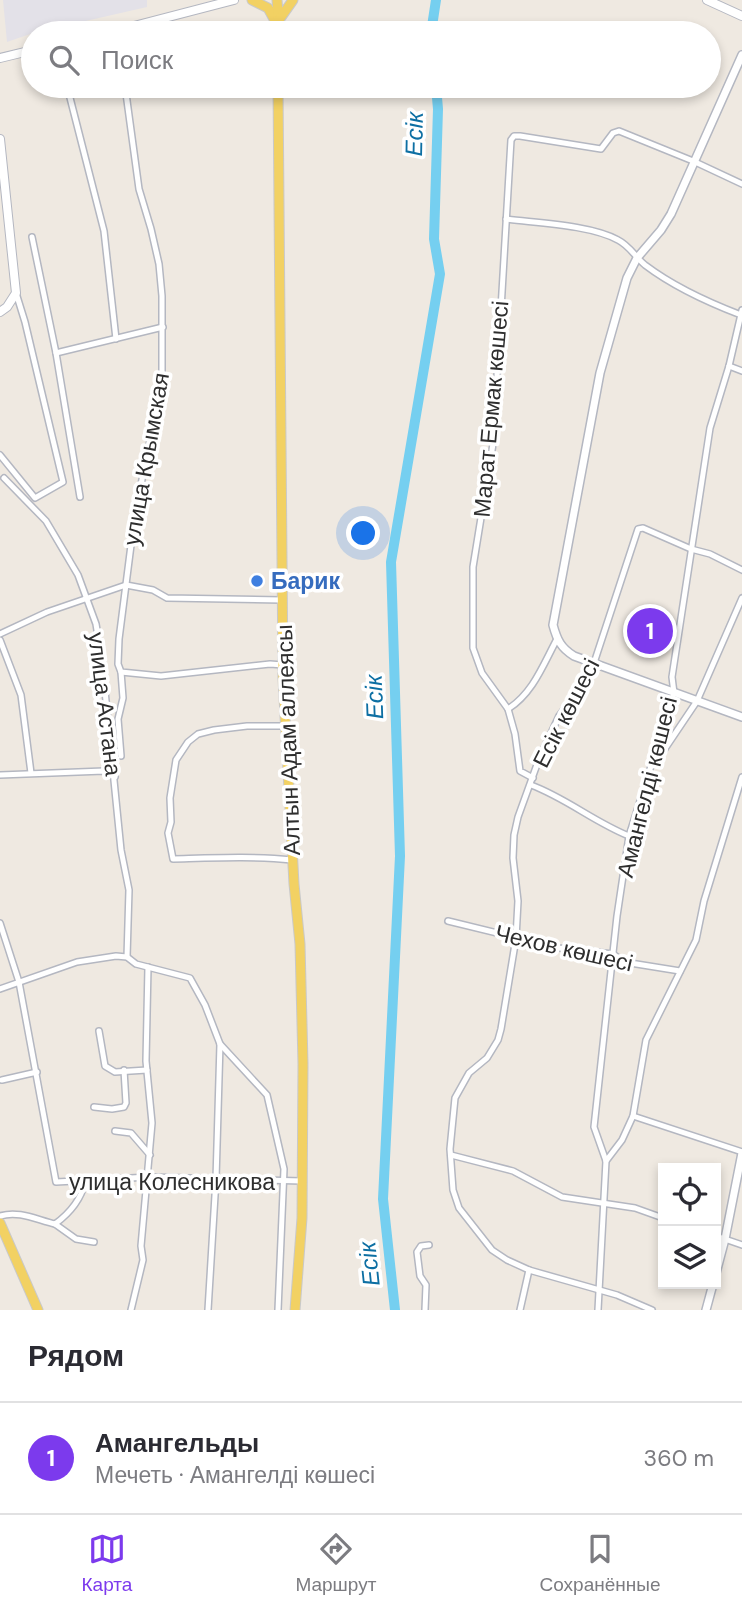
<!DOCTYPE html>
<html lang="ru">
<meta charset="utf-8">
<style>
:root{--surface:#fff;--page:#f2f2f3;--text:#2b2b33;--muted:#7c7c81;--line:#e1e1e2;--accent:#7c3aed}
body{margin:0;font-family:"DM Sans",sans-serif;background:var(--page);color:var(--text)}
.controls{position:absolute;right:21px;bottom:21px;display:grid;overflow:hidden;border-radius:0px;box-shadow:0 4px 10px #0003}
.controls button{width:63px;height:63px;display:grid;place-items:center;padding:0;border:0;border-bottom:2px solid var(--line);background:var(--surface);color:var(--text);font:35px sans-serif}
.you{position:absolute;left:364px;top:534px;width:24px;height:24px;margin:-18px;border:5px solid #fff;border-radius:50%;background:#1a73e8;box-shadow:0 0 0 10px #1a73e833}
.badge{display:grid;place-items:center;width:46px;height:46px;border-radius:50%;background:var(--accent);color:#fff;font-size:23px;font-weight:700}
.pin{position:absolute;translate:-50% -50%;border:4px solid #fff;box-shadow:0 2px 7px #0006}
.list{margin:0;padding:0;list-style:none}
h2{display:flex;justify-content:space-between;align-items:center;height:91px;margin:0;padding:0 28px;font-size:30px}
h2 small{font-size:23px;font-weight:400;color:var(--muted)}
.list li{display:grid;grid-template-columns:46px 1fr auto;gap:21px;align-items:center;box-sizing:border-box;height:112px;padding:0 28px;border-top:2px solid var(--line)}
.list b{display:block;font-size:26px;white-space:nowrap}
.list p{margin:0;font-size:23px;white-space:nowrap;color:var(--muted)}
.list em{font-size:23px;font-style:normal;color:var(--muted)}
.icon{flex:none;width:38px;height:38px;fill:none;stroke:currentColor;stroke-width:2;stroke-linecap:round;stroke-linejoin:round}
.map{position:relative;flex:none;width:742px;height:1310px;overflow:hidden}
.search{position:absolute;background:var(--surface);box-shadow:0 4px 10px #0003;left:21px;right:21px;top:21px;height:77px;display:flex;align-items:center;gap:18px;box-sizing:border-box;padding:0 24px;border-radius:38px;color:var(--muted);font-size:26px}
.sheet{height:203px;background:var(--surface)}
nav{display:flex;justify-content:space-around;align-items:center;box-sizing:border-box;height:98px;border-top:2px solid var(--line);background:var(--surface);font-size:19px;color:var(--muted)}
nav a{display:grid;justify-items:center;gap:4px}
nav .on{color:var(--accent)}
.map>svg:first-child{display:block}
.industrial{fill:#e3e1e8}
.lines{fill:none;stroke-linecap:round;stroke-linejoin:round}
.river{stroke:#75cff0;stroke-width:10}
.minor-casing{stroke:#b4b7c1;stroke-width:8}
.tertiary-casing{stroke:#b4b7c1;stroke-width:10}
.secondary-casing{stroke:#b4b7c1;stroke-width:10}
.primary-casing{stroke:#c9c9c9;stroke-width:11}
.minor{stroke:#fff;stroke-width:5}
.tertiary{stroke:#fff;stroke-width:7}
.secondary{stroke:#fff;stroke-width:8}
.primary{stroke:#f2d163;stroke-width:9}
.shop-dot{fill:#3f7fe0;stroke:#fff;stroke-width:2.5}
.labels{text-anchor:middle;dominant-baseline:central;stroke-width:7;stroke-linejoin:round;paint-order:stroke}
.street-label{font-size:23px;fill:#2e2e2e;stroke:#fff}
.shop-label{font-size:23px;font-weight:bold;fill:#366cbe;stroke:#fff;text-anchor:start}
.water-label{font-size:24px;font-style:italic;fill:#0d6fa3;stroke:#fff}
</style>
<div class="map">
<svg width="742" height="1310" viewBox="0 0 742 1310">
<rect width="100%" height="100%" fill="#efe9e1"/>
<path class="industrial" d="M3 0H147V7L33 33 7 42Z"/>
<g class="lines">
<g class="river">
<path d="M431 33 436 0"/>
<path d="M395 1310 383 1199 400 856 391 562 440 274 434 239 438 109 436 86"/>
</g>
<g class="minor-casing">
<g id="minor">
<path d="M67 86 104 231 116 339"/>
<path d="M125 86 139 189 151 229 159 264 162 296V381L135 514 119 639 118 664 121 672 161 676 270 664 283 665"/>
<path d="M506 219C537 223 591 225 618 240 630 246 635 257 645 265 674 287 707 302 741 315"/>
<path d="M32 237 56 353 80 497"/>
<path d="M56 353 163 327"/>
<path d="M729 366 742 371"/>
<path d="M0 455 35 498 63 482 25 322 16 293"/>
<path d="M4 478 46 521 78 575 96 624 102 661 121 850 129 890 127 957"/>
<path d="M0 634 47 612 126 585 153 590 167 598 282 600"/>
<path d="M0 640 21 695 31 773"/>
<path d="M508 709C533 693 543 665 557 639"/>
<path d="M286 726H247L214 730 198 734 188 742 176 760 170 798 171 822 168 833 173 859C212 858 254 856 292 860"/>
<path d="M121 756 118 719 123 698 121 672"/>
<path d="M656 762 697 701 742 598"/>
<path d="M0 775 104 771 115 777"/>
<path d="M533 778 520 771 515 734 508 709 482 673 473 648V567L493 444 511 140 514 136H520L601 149 613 133 619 131 693 161 742 184"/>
<path d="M531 785C566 798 594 822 629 836"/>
<path d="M448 921 559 948 613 954 624 962 680 971"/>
<path d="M0 923 19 982 56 1182 149 1177 302 1181"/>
<path d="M0 989 77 962 116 956 127 957 136 964 190 978 205 1005 220 1044 216 1179 208 1310"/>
<path d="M99 1031 105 1066 115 1072 147 1070"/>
<path d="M220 1044 267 1095 284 1169 278 1310"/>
<path d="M2 1080 37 1072"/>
<path d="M94 1107 112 1109 124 1107 126 1103 124 1070"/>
<path d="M633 1116 742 1152"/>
<path d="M115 1131 131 1133 150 1155"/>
<path d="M451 1155 513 1171 562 1197 635 1208 663 1218"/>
<path d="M606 1161 622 1140 633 1116 646 1040 696 940 704 901 742 777"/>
<path d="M0 1216C19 1210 37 1220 55 1224 70 1213 81 1200 85 1182"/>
<path d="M55 1224 76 1239 94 1242"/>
<path d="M716 1236 742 1245"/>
<path d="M131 1310 143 1260 141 1246 152 1123 146 1061 148 967"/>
<path d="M425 1310 426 1285 420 1276 417 1252 421 1246 429 1245"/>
<path d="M520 1310 529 1270"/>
<path d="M598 1310 606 1161 594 1127 617 916 629 836 674 693 672 677 710 428 729 366 742 310"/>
<path d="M652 1310 617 1295 529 1270 507 1260 492 1250 459 1208 453 1190 450 1149 455 1098 469 1073 487 1058 498 1040 501 1029 516 938 518 901 513 858 514 835 518 817 539 759 559 716 582 686 594 663 638 529 643 528 691 549 710 554 742 570"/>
</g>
</g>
<g class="tertiary-casing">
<g id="tertiary">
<path d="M742 55 671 214 661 230 637 258 627 278 600 373 553 625C557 640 561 648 574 656L742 717"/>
<path d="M716 1273 725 1239 742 1153"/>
<path d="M706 1310 713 1284"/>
</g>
</g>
<g class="secondary-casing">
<g id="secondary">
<path d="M707 0 742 16"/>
<path d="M107 33 234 0"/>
<path d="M0 58 33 50"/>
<path d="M0 139 16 293 7 307 0 312"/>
</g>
</g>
<g class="primary-casing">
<g id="primary">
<path d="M252 0 268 8 279 28"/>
<path d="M277 0 279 25"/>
<path d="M279 20 293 0"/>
<path d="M278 86 283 678 294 884 300 944 303 1064 302 1218 295 1310"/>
<path d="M0 1223 38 1310"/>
</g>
</g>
<use href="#minor" class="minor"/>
<use href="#tertiary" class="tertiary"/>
<use href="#secondary" class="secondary"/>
<use href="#primary" class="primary"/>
</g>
<circle class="shop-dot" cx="257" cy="581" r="7"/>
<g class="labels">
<g class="street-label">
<text transform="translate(491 409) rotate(-85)">Марат Ермак көшесі</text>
<text transform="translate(146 459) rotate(-80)">улица Крымская</text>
<text transform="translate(105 704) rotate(83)">улица Астана</text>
<text transform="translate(566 713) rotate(-63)">Есік көшесі</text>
<text transform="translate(288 740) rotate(-92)">Алтын Адам аллеясы</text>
<text transform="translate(647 787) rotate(-76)">Амангелді көшесі</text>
<text transform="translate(564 948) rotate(13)">Чехов көшесі</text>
<text x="172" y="1182">улица Колесникова</text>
</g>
<g class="shop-label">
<text x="271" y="581">Барик</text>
</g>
<g class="water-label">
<text transform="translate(414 134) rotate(-89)">Есік</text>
<text transform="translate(374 697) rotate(-92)">Есік</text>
<text transform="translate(369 1264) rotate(-96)">Есік</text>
</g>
</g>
</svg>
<div class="controls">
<button><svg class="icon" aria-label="locate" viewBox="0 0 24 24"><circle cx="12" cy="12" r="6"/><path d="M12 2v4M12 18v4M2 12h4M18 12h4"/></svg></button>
<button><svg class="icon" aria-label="layers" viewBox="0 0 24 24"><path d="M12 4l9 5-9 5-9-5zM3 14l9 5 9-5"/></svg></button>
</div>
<div class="you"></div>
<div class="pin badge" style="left:650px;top:631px">1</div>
<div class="search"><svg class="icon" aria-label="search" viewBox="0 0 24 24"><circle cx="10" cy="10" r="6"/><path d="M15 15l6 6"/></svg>Поиск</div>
</div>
<section class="sheet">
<h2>Рядом<small></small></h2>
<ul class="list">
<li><span class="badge">1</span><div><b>Амангельды</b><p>Мечеть · Амангелді көшесі</p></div><em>360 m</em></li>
</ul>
</section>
<nav>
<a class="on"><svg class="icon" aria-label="map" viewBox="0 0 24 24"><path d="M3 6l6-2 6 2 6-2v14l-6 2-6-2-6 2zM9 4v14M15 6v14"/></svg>Карта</a>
<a><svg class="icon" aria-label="directions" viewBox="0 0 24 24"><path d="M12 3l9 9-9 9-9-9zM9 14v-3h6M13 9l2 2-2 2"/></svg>Маршрут</a>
<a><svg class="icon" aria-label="saved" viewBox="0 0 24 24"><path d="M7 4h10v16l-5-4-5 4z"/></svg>Сохранённые</a>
</nav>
